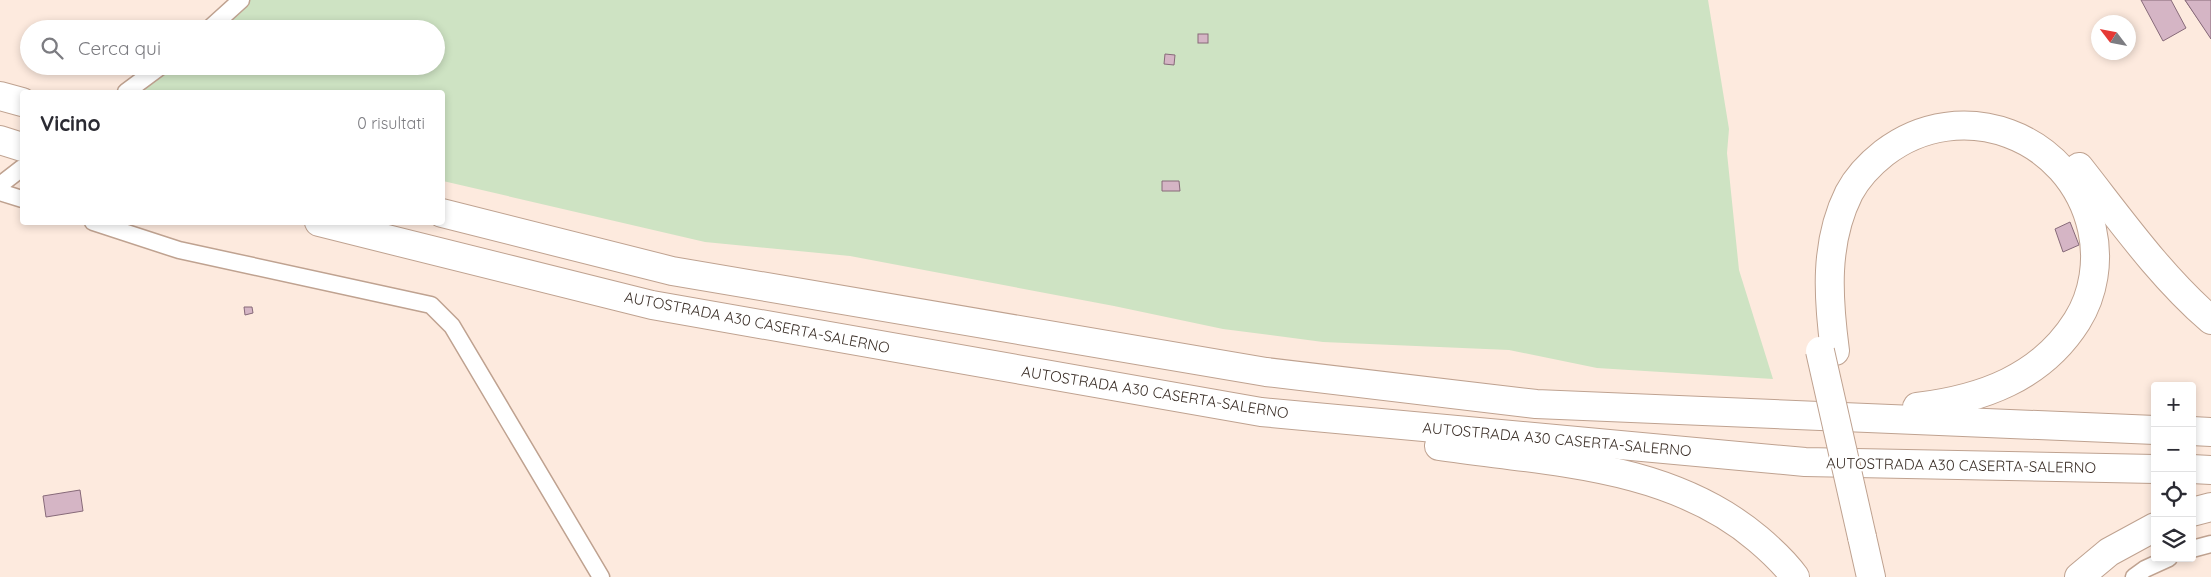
<!DOCTYPE html>
<html lang="it">
<meta charset="utf-8">
<style>
:root{--surface:#fff;--page:#f7f7f7;--text:#2b2b33;--muted:#7c7c81;--line:#e1e1e2}
body{margin:0;font-family:Quicksand,sans-serif;background:var(--page);color:var(--text)}
.controls{position:absolute;right:15px;bottom:15px;display:grid;overflow:hidden;border-radius:5px;box-shadow:0 2px 8px #0003}
.controls button{width:45px;height:45px;display:grid;place-items:center;padding:0;border:0;border-bottom:1px solid var(--line);background:var(--surface);color:var(--text);font:25px sans-serif}
.compass{position:absolute;left:2091px;top:15px;width:45px;height:45px;border-radius:50%;background:var(--surface);box-shadow:0 2px 8px #0003;rotate:302deg}
.list{margin:0;padding:0;list-style:none}
h2{display:flex;justify-content:space-between;align-items:center;height:65px;margin:0;padding:0 20px;font-size:21px}
h2 small{font-size:16px;font-weight:400;color:var(--muted)}
.icon{flex:none;width:28px;height:28px;fill:none;stroke:currentColor;stroke-width:2;stroke-linecap:round;stroke-linejoin:round}
.map{position:relative;flex:none;width:2211px;height:577px;overflow:hidden}
.search{position:absolute;background:var(--surface);box-shadow:0 2px 8px #0003;left:20px;top:20px;width:425px;height:55px;display:flex;align-items:center;gap:12px;box-sizing:border-box;padding:0 18px;border-radius:28px;color:var(--muted);font-size:19px}
.panel{position:absolute;background:var(--surface);box-shadow:0 2px 8px #0003;left:20px;top:90px;width:425px;height:135px;border-radius:5px}
.map>svg:first-child{display:block}
.green{fill:#cee3c3}
.building{fill:#d5b5c5;stroke:#876a79}
.lines{fill:none;stroke-linecap:round;stroke-linejoin:round}
.minor-casing{stroke:#bfa290;stroke-width:19}
.motorway-casing{stroke:#bfa290;stroke-width:30}
.minor{stroke:#fff;stroke-width:16}
.motorway{stroke:#fff;stroke-width:28}
.motorway-bridge-casing{stroke:#bfa290;stroke-width:30;stroke-linecap:butt}
.motorway-bridge{stroke:#fff;stroke-width:28}
.labels{text-anchor:middle;dominant-baseline:central;stroke-width:4.5;stroke-linejoin:round;paint-order:stroke}
.street-label{font-size:15px;fill:#3c3029;stroke:#fff}
</style>
<div class="map">
<svg width="2211" height="577" viewBox="0 0 2211 577">
<rect width="100%" height="100%" fill="#fdeade"/>
<path class="green" d="M245 0H1708L1729 129 1727 153 1739 270 1773 379 1597 368 1509 350 1323 342 1223 329 1114 306 850 256 705 242 443 181 442 92H143L155 78 168 66H436V29H211Z"/>
<g class="building">
<path d="M2141 0H2171L2186 28 2163 41Z"/>
<path d="M2185 0H2211V38Z"/>
<path d="M2185 0H2211V39Z"/>
<rect x="1198" y="34" width="10" height="9"/>
<path d="M1165 54 1175 55 1174 65 1164 64Z"/>
<path d="M1162 181H1179L1180 191H1162Z"/>
<path d="M2070 222 2079 245 2063 252 2055 229Z"/>
<path d="M244 307H252L253 313 245 315Z"/>
<path d="M80 490 83 511 46 517 43 496Z"/>
</g>
<g class="lines">
<g class="minor-casing">
<g id="minor">
<path d="M209 29 241 0"/>
<path d="M126 92 161 66"/>
<path d="M0 185 22 168"/>
<path d="M0 192 22 199"/>
<path d="M93 222 179 250 431 305 452 326 601 577"/>
<path d="M2192 549 2211 544"/>
<path d="M2134 577 2145 569 2169 558"/>
</g>
</g>
<g class="motorway-casing">
<g id="motorway">
<path d="M0 96 22 102"/>
<path d="M0 140 22 147"/>
<path d="M2079 167C2120 219 2160 276 2211 320"/>
<path d="M442 213 672 271 1266 372 1536 404 2155 430"/>
<path d="M319 222 652 305 1261 412 1805 462 2155 469"/>
<path d="M1835 351C1828 298 1824 243 1849 193 1857 178 1870 164 1884 153 1961 94 2071 135 2092 229 2099 260 2094 294 2077 321 2041 378 1982 399 1917 407"/>
<path d="M2192 431 2211 432"/>
<path d="M1439 446C1548 462 1670 464 1758 539 1771 550 1785 563 1795 577"/>
<path d="M2192 469 2211 470"/>
<path d="M2192 512 2211 507"/>
<path d="M1862 537 1871 577"/>
<path d="M2079 577 2109 552 2155 527"/>
</g>
</g>
<use href="#minor" class="minor"/>
<use href="#motorway" class="motorway"/>
<g class="motorway-bridge-casing">
<path id="motorway-bridge" d="M1820 351 1862 537"/>
</g>
<use href="#motorway-bridge" class="motorway-bridge"/>
</g>
<g class="labels">
<g class="street-label">
<text transform="translate(757 322) rotate(11)">AUTOSTRADA A30 CASERTA-SALERNO</text>
<text transform="translate(1155 392) rotate(9)">AUTOSTRADA A30 CASERTA-SALERNO</text>
<text transform="translate(1557 439) rotate(5)">AUTOSTRADA A30 CASERTA-SALERNO</text>
<text transform="translate(1961 465) rotate(1)">AUTOSTRADA A30 CASERTA-SALERNO</text>
</g>
</g>
</svg>
<div class="controls">
<button>+</button>
<button>−</button>
<button><svg class="icon" aria-label="locate" viewBox="0 0 24 24"><circle cx="12" cy="12" r="6"/><path d="M12 2v4M12 18v4M2 12h4M18 12h4"/></svg></button>
<button><svg class="icon" aria-label="layers" viewBox="0 0 24 24"><path d="M12 4l9 5-9 5-9-5zM3 14l9 5 9-5"/></svg></button>
</div>
<svg class="compass" viewBox="-18 -18 36 36"><path d="M0-13l5 13h-10z" fill="#e53935"/><path d="M0 13l5-13h-10z" fill="#7c7c81"/></svg>
<div class="search"><svg class="icon" aria-label="search" viewBox="0 0 24 24"><circle cx="10" cy="10" r="6"/><path d="M15 15l6 6"/></svg>Cerca qui</div>
<section class="panel">
<h2>Vicino<small>0 risultati</small></h2>
<ul class="list">
</ul>
</section>
</div>
